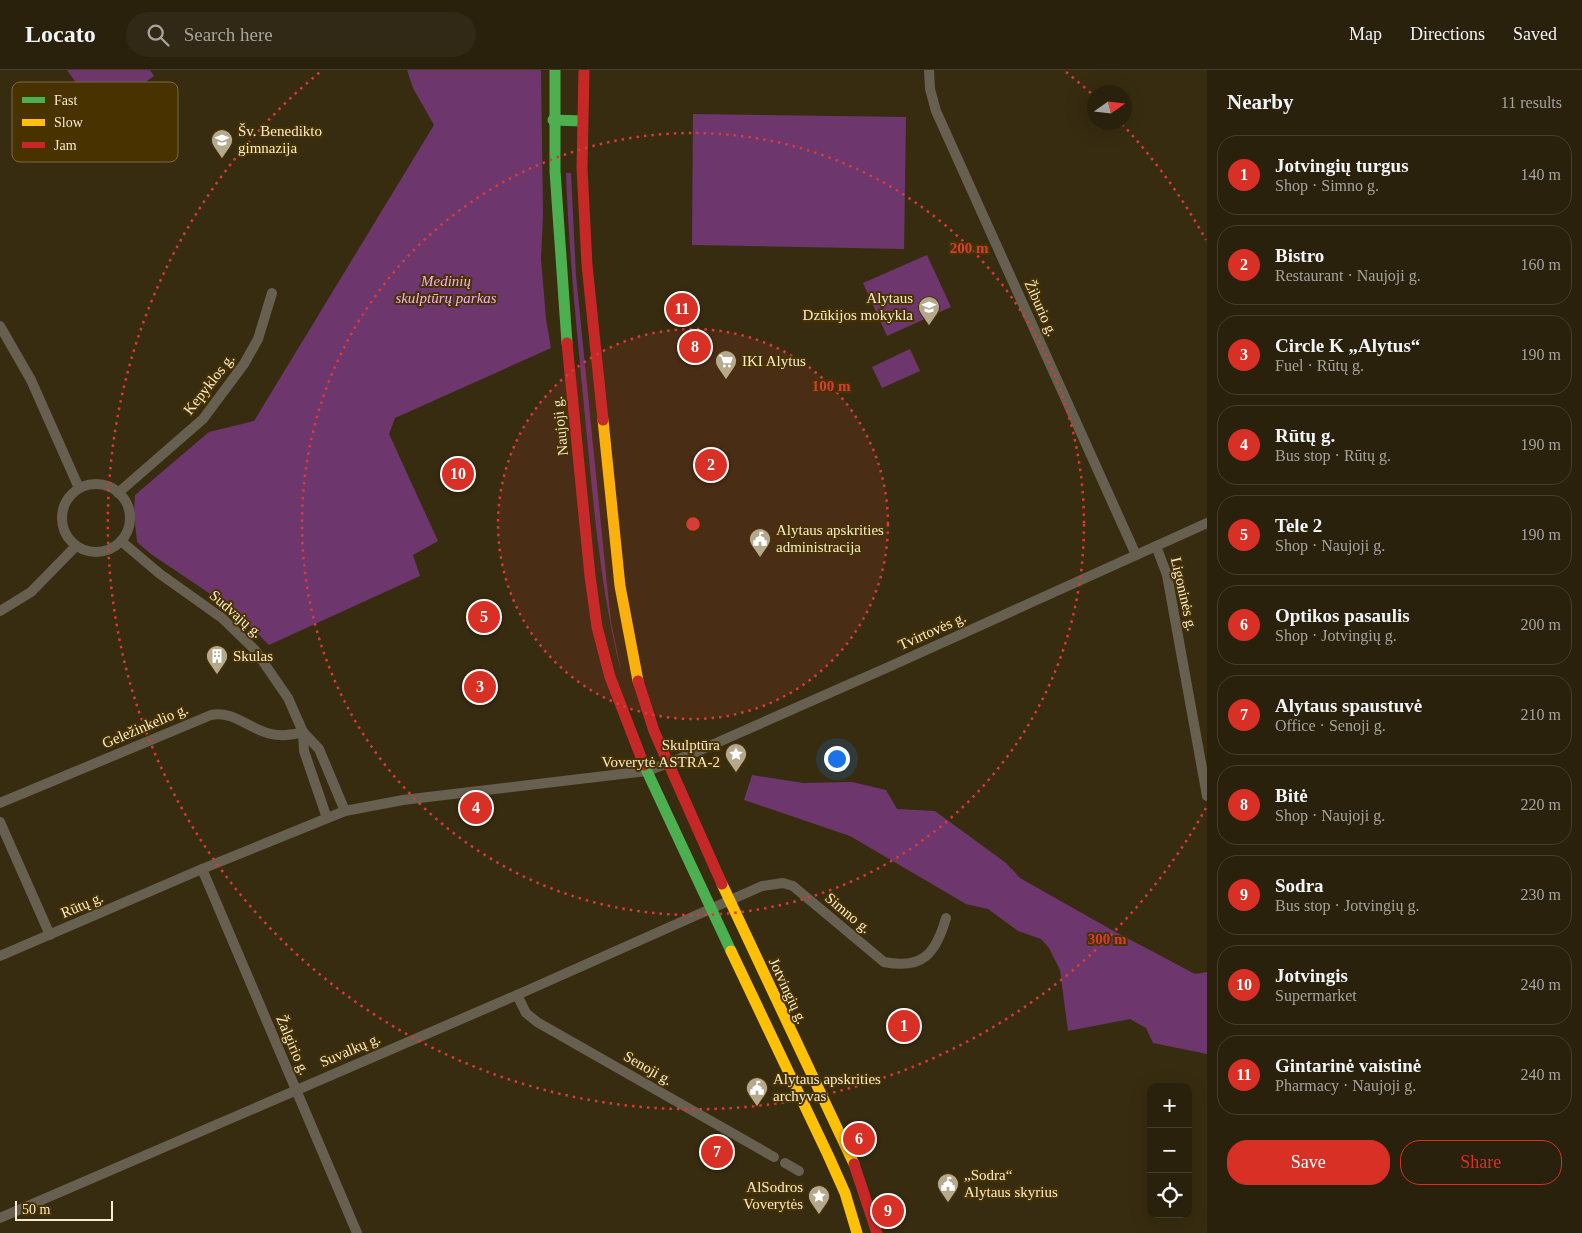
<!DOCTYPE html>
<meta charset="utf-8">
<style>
:root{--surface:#29210c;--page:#312915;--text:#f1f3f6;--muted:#a5a39d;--line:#453e2d;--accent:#d93025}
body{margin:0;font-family:Georgia,serif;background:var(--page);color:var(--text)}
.controls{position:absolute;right:15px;bottom:15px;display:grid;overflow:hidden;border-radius:10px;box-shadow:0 5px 20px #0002}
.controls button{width:45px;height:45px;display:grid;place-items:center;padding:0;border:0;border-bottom:1px solid var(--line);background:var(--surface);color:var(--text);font:25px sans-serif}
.compass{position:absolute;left:1087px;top:15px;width:45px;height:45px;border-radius:50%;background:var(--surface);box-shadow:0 5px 20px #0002;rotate:76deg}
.scale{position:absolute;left:15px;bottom:12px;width:98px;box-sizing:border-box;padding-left:5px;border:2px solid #f8ead2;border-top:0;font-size:14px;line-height:18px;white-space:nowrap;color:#f8ead2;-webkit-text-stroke:4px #473200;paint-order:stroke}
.you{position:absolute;left:836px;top:688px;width:18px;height:18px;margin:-12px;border:4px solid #fff;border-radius:50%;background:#1a73e8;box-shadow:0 0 0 8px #1a73e833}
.badge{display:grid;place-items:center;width:32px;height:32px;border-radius:50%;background:var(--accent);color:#fff;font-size:16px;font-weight:700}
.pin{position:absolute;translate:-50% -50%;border:2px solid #fff;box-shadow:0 1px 5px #0006}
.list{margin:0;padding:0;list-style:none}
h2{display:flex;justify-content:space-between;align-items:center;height:65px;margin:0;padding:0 20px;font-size:21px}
h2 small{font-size:16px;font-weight:400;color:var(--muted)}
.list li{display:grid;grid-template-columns:32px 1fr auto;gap:15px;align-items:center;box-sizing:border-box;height:80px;margin:0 10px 10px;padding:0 10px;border:1px solid var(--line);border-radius:20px}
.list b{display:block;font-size:19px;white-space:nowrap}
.list p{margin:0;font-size:16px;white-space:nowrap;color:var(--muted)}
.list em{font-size:16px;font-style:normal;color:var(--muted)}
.actions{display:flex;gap:10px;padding:15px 20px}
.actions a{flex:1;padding:11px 0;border:1px solid var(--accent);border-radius:20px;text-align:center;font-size:18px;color:var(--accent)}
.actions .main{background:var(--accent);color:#fff}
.icon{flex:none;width:28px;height:28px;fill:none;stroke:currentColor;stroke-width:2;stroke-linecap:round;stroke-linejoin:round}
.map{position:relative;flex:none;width:1207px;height:1163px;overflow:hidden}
header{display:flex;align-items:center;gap:30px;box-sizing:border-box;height:70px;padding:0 25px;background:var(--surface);border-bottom:1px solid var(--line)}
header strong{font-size:24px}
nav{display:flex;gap:28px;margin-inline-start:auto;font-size:18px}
.search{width:350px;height:45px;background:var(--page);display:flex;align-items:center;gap:12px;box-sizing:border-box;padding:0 18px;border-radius:28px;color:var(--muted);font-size:19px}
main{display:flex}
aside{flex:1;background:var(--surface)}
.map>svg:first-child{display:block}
.green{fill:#6d376e}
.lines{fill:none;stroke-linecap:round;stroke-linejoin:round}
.street{stroke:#675f4f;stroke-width:10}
.fast{stroke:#4caf50;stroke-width:11}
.slow{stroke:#ffc107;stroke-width:11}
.jam{stroke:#c62828;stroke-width:11}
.ring{fill:none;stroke:#d93b39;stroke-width:2.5;stroke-dasharray:2.5 5}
.labels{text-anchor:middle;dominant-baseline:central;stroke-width:4;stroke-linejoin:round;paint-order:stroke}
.poi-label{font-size:15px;fill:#f8ead2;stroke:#473200;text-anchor:start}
.park-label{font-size:15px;font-style:italic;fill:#f4acfc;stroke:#473200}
.street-label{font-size:15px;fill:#f8ead2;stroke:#473200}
.key{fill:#473200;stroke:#7c693f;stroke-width:1}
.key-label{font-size:14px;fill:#f8ead2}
.centre{fill:#d93b39;stroke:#473200;stroke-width:2.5}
.ring-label{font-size:15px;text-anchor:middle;font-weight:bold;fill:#d93b39;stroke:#473200;stroke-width:4;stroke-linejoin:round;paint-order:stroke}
</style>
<header>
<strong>Locato</strong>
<div class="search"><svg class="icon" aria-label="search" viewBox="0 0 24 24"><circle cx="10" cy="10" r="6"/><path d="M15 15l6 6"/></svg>Search here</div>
<nav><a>Map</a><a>Directions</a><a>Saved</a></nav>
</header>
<main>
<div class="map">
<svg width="1207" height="1163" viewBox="0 0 1207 1163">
<rect width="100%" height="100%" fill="#372c10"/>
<g class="green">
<path d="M67 0H150L154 6 99 45Z"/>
<path d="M407 0H541L543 145 541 189 546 249 551 278 395 348 389 364 438 471 413 485 420 506 269 575 234 540 151 484 137 472 134 443 135 425 209 362 254 351 434 55 413 18Z"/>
<path d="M693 44 906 47 904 179 692 175Z"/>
<path d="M566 103H571L576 205 606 505 611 552 622 605C601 524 594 440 586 357 578 272 569 188 566 103Z"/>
<path d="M927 185 951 237 887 266 863 213Z"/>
<path d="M910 279 920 301 882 318 872 297Z"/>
<path d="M752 705 803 713 852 712 886 720 897 739 935 741 1006 793 1020 808 1110 859 1195 904 1207 902V984L1153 973 1146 958 1130 949 1068 961 1060 900 1049 878 1041 869 1018 861 988 839 966 834 850 766 744 730Z"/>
</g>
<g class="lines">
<g class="street">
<path d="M929 0 930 19 936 41 1136 485"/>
<path d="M0 256 31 310 79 418"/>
<circle cx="96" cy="448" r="34"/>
<path d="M118 423 203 349 244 294 258 269 272 223"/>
<path d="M121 471 160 504 222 548 255 580 288 628 303 662 319 679 345 741"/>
<path d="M1156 476 1167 505 1207 726"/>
<path d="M0 541 31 522 76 476"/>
<path d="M303 662 304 681 327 748"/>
<path d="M0 733 211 645C244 639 256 676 303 662"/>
<path d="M0 752 50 865"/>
<path d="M202 799 357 1163"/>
<path d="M0 886 202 799 345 741 403 730 647 701 689 685 893 595 1207 453"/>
<path d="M517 925 526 943 537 952 774 1087"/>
<path d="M785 1093 799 1101"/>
<path d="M0 1148 517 925 762 816 783 813 793 816 884 892C923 900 936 883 946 848"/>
</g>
<g class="fast">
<path d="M555 0V101L567 273"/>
<path d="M553 50 582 51"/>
<path d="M644 695 731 881"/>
</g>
<g class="slow">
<path d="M603 350 620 516 638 611"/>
<path d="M722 814 854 1094"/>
<path d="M731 881 828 1085 845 1123 857 1163"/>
</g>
<g class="jam">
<path d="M584 0 582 98 587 195 603 350"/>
<path d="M567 273 590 506 597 557 610 607 644 695"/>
<path d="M638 611 654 661 722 814"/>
<path d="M854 1094 877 1163"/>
</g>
</g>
<circle cx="693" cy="454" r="195" fill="#d93b39" fill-opacity=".12"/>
<g class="ring">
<circle cx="693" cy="454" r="195"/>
<circle cx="693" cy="454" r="391"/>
<path d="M1206 738A586 586 0 1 1 320 2M1066 2A586 586 0 0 1 1093 25M1122 54A586 586 0 0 1 1206 170"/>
</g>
<defs>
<g id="school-pin" transform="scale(1.125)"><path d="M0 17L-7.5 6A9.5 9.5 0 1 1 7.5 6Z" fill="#b4a88e" stroke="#473200"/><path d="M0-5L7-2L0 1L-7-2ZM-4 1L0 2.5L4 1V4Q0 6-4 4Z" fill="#fff"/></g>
<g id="supermarket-pin" transform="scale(1.125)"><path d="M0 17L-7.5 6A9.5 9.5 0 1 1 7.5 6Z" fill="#b4a88e" stroke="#473200"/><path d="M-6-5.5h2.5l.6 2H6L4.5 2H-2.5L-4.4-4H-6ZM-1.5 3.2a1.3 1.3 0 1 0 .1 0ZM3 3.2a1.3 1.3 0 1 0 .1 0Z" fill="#fff"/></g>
<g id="civic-pin" transform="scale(1.125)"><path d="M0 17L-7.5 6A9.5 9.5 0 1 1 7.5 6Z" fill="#b4a88e" stroke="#473200"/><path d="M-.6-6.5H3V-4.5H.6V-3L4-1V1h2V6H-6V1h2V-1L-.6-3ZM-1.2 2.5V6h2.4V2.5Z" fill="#fff"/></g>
<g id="building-pin" transform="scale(1.125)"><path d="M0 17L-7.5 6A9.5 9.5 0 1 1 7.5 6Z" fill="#b4a88e" stroke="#473200"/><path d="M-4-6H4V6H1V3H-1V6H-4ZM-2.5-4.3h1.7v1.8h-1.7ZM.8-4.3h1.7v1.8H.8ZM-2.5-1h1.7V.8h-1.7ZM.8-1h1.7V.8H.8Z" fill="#fff"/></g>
<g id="sight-pin" transform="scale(1.125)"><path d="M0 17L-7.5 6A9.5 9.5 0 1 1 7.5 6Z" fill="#b4a88e" stroke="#473200"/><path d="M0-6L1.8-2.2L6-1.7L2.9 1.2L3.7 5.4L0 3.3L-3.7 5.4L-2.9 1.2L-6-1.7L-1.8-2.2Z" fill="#fff"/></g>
</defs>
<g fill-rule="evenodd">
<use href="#school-pin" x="222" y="70"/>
<use href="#school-pin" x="929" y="237"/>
<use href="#supermarket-pin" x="726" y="291"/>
<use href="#civic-pin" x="760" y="469"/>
<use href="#building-pin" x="217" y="586"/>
<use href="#sight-pin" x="736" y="684"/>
<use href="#civic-pin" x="757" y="1018"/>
<use href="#civic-pin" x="948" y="1114"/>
<use href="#sight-pin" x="819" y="1126"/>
</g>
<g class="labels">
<g class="poi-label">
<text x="238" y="61">Šv. Benedikto<tspan x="238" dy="17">gimnazija</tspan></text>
<text x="913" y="228" text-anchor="end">Alytaus<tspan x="913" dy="17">Dzūkijos mokykla</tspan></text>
<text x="742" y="291">IKI Alytus</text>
<text x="776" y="460">Alytaus apskrities<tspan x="776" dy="17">administracija</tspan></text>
<text x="233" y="586">Skulas</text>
<text x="720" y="675" text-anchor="end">Skulptūra<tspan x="720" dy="17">Voverytė ASTRA-2</tspan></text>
<text x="773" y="1009">Alytaus apskrities<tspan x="773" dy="17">archyvas</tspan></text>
<text x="964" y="1105">„Sodra“<tspan x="964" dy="17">Alytaus skyrius</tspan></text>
<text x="803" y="1117" text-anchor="end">AlSodros<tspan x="803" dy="17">Voverytės</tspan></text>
</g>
<g class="park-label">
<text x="446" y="211">Medinių<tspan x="446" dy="17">skulptūrų parkas</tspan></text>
</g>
<g class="street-label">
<text transform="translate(1041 238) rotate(66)">Žiburio g.</text>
<text transform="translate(209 314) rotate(-52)">Kepyklos g.</text>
<text transform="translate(560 356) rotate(-96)">Naujoji g.</text>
<text transform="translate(1184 524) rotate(77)">Ligoninės g.</text>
<text transform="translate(236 544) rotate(41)">Sudvajų g.</text>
<text transform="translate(932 561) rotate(-24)">Tvirtovės g.</text>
<text transform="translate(145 656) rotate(-23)">Geležinkelio g.</text>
<text transform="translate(82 835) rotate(-23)">Rūtų g.</text>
<text transform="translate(848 843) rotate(40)">Simno g.</text>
<text transform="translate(788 921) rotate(65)">Jotvingių g.</text>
<text transform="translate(293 975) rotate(67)">Žalgirio g.</text>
<text transform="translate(350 980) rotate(-23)">Suvalkų g.</text>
<text transform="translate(648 998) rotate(30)">Senoji g.</text>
</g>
</g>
<rect x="12" y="12" width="166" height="80" rx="8" class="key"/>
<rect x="22" y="27" width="23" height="6" fill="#4caf50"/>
<rect x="22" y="49" width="23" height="7" fill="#ffc107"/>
<rect x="22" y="72" width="23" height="6" fill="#c62828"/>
<g class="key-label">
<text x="54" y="35">Fast</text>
<text x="54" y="57">Slow</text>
<text x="54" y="80">Jam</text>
</g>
<circle cx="693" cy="454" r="8" class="centre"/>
<g class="ring-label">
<text x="969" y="183">200 m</text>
<text x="831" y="321">100 m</text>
<text x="1107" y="874">300 m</text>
</g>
</svg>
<div class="controls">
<button>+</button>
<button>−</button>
<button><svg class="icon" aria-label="locate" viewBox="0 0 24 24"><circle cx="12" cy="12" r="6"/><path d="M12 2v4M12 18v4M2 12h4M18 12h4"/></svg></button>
</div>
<svg class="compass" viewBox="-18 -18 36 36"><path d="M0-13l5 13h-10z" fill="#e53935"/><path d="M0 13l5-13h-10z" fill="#a5a39d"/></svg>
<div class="scale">50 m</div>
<div class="you"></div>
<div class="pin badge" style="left:904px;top:956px">1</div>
<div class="pin badge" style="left:711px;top:395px">2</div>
<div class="pin badge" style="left:480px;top:617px">3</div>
<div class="pin badge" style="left:476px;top:738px">4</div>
<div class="pin badge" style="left:484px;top:547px">5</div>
<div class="pin badge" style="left:859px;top:1069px">6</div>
<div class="pin badge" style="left:717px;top:1082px">7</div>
<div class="pin badge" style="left:695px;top:277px">8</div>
<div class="pin badge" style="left:888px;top:1141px">9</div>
<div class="pin badge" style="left:458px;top:404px">10</div>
<div class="pin badge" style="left:682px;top:239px">11</div>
</div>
<aside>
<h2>Nearby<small>11 results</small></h2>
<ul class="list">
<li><span class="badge">1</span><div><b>Jotvingių turgus</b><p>Shop · Simno g.</p></div><em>140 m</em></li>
<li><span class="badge">2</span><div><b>Bistro</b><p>Restaurant · Naujoji g.</p></div><em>160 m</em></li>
<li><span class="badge">3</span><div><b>Circle K „Alytus“</b><p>Fuel · Rūtų g.</p></div><em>190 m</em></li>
<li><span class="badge">4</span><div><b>Rūtų g.</b><p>Bus stop · Rūtų g.</p></div><em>190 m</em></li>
<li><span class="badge">5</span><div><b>Tele 2</b><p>Shop · Naujoji g.</p></div><em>190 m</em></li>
<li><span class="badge">6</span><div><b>Optikos pasaulis</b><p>Shop · Jotvingių g.</p></div><em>200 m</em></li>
<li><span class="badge">7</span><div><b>Alytaus spaustuvė</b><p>Office · Senoji g.</p></div><em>210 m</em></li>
<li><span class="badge">8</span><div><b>Bitė</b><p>Shop · Naujoji g.</p></div><em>220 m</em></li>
<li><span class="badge">9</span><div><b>Sodra</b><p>Bus stop · Jotvingių g.</p></div><em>230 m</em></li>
<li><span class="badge">10</span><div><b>Jotvingis</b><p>Supermarket</p></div><em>240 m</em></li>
<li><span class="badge">11</span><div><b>Gintarinė vaistinė</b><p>Pharmacy · Naujoji g.</p></div><em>240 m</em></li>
</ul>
<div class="actions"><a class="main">Save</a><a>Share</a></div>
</aside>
</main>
